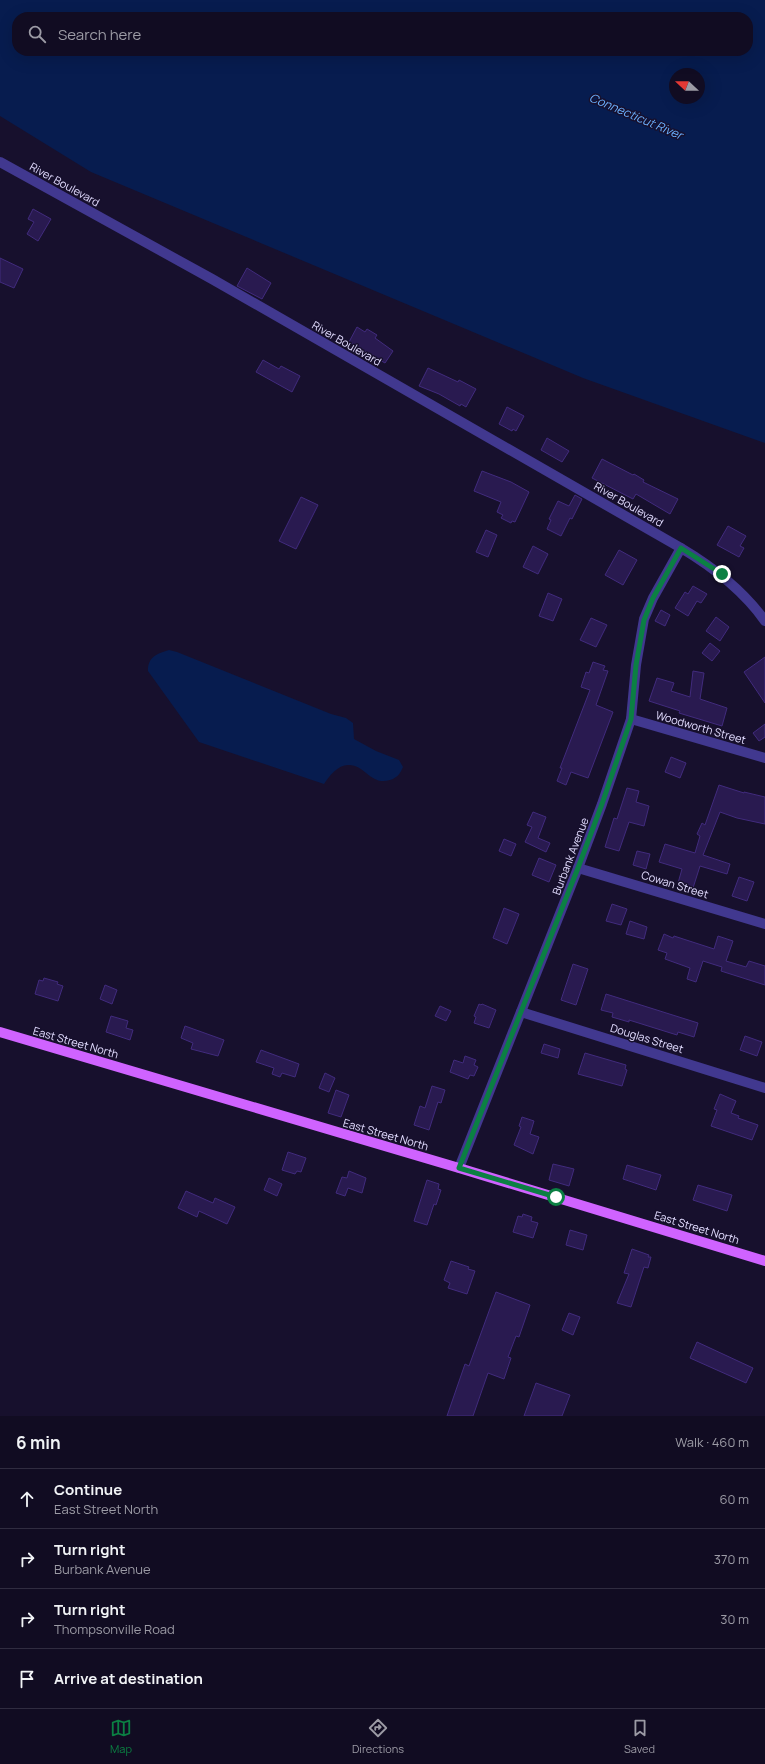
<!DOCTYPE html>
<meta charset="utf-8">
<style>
:root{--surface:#110c22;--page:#1e1a2f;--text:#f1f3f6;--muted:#9c9ba5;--line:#302c40;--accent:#0b8043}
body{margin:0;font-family:Manrope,sans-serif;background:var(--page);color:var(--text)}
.compass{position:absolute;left:669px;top:68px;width:36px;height:36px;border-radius:50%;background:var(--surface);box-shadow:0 4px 16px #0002;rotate:292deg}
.stop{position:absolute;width:12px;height:12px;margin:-9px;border:3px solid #0b8043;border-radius:50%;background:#fff}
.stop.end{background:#0b8043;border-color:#fff;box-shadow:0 1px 4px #0008}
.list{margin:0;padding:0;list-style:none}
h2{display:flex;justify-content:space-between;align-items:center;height:52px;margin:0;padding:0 16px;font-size:17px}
h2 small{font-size:13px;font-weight:400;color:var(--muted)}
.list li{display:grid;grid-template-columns:26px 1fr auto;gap:12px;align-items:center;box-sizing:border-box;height:60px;padding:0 16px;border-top:1px solid var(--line)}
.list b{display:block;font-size:15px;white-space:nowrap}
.list p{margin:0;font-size:13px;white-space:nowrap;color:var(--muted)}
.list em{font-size:13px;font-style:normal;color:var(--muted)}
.icon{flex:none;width:22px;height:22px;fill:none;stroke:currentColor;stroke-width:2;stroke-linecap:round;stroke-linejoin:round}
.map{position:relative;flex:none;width:765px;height:1416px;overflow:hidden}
.search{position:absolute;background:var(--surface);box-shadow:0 4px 16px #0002;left:12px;right:12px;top:12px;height:44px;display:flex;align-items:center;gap:10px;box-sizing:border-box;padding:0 14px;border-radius:16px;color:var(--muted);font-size:15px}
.sheet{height:292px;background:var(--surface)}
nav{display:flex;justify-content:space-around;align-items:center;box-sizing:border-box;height:56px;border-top:1px solid var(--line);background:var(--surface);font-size:11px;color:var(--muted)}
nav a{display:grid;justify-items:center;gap:2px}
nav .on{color:var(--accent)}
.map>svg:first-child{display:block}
.water{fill:#071c4f;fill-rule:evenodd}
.building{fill:#291a50;stroke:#412b7d}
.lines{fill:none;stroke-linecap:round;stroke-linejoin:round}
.minor{stroke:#41388f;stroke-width:10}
.major{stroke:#cf63ff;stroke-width:10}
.route{stroke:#0b8043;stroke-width:5}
.labels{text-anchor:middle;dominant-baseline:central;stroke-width:3;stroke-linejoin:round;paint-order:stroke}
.street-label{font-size:11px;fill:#e2dcff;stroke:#17102d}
.water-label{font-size:12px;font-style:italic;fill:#6ab0ff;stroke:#17102d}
</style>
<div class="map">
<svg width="765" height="1416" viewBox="0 0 765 1416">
<rect width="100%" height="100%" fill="#17102d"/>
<g class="water">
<path d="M0 0H765V443L583 378 91 172 0 116ZM17 17H748V51H17ZM675 74H699V98H675Z"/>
<path d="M169 650 177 652 331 714 346 718 353 723 354 739 376 751 399 760 403 767C400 774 397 778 390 780 370 786 365 764 348 765 338 765 329 776 324 784L199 742 148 671C148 657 156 654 169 650Z"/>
</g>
<g class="building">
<path d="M33 209 51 219 38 241 27 234 34 222 28 219Z"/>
<path d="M0 258 23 269 14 288 0 282Z"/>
<path d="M247 268 271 283 262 299 237 286Z"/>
<path d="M357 327 365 332 367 329 377 335 375 338 393 351 385 363 349 342Z"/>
<path d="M263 360 279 369 281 366 300 376 292 392 256 372Z"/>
<path d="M428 368 458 382 459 380 476 389 466 407 461 404 460 406 439 394 419 386Z"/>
<path d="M507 407 524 416 516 431 513 429 512 431 499 424Z"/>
<path d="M547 438 569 451 562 462 541 450Z"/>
<path d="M602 459 633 475 634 474 644 480 643 482 678 499 670 514 636 494 633 499 592 478Z"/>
<path d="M482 471 511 482 529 492 515 522 512 521 511 523 501 518 503 515 497 512 501 502 474 491Z"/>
<path d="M575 495 582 499 572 519 570 518 561 536 547 529 551 520 549 519 558 501 569 506Z"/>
<path d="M301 497 318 505 296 549 279 541Z"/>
<path d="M728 526 746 536 740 546 744 548 739 557 717 545Z"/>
<path d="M486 530 497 535 488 557 476 552Z"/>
<path d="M533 546 548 554 538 574 523 567Z"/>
<path d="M619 550 637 560 623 585 605 575Z"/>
<path d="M693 586 707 594 701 603 697 601 688 616 675 608 685 592 688 594Z"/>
<path d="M548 593 562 599 553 621 539 616Z"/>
<path d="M661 610 670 615 665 626 655 621Z"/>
<path d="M716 617 729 627 720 641 706 631Z"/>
<path d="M591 618 607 625 596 647 580 640Z"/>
<path d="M710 643 720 651 712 661 702 653Z"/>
<path d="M765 657V703L744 672Z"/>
<path d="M593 662 605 666 603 670 608 671 596 705 613 712 588 778 571 772 566 785 557 781 562 768H560L590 690 581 687 586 672 589 673Z"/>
<path d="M693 671 704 673 700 699 727 708 722 726 679 713 680 711 649 701 657 678 674 683 671 691 690 697Z"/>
<path d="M765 724V737L759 741 753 733Z"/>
<path d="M671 757 686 763 680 778 665 772Z"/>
<path d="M719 785 744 793V792L765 797V824L737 818 720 812 703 855 730 864 727 874 700 866 693 888 678 883 682 869 659 862 665 844 695 853 700 836 697 834 702 823 705 825Z"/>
<path d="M627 788 639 791 636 802 649 806 644 826 629 822 619 851 605 847 614 818 617 819Z"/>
<path d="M533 812 546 817 538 838 550 843 546 852 525 842 532 827 527 825Z"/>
<path d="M504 839 516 844 511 856 499 851Z"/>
<path d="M637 851 650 854 646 869 633 865Z"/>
<path d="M539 858 556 865 549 882 532 875Z"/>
<path d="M739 877 754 882 747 901 732 896Z"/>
<path d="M612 904 627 909 621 925 606 921Z"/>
<path d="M504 908 519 914 507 944 493 938Z"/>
<path d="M630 921 647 927 644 939 626 934Z"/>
<path d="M664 934 673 938 674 936 714 949 718 936 733 941 726 961 746 967 749 961 765 966V985L721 971 722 967 703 961 696 982 687 979 690 968 665 959 667 953 658 950Z"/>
<path d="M573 964 588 969 576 1005 561 1000Z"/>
<path d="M44 978 58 982 57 984 63 986 58 1001 35 994 39 980 43 981Z"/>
<path d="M105 985 117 990 112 1004 100 999Z"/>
<path d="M606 994 698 1023 694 1037 678 1032 677 1035 629 1020V1022L612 1017 613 1013 601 1010Z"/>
<path d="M479 1004 481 1005 482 1004 496 1010 489 1028 474 1023 476 1017 474 1016Z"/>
<path d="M440 1006 451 1011 446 1021 435 1016Z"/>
<path d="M111 1016 128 1021 126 1028 133 1030 130 1040 106 1032Z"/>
<path d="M185 1026 224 1040 218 1056 191 1049 193 1043 181 1038Z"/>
<path d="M745 1036 762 1042 757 1056 740 1050Z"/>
<path d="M544 1044 560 1049 558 1058 541 1053Z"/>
<path d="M261 1050 299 1064 295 1077 282 1073 280 1077 272 1074 274 1068 256 1062Z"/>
<path d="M585 1053 626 1065 625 1069 627 1070 622 1086 578 1074Z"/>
<path d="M465 1056 476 1060 474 1065 478 1067 474 1076 470 1075 468 1079 450 1072 454 1060 463 1063Z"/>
<path d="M325 1073 335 1078 329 1092 319 1088Z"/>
<path d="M432 1086 445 1090 441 1103 438 1102 429 1130 414 1125 420 1106 425 1108Z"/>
<path d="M336 1090 349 1095 341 1117 328 1113Z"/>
<path d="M720 1094 736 1101 731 1113 739 1116 738 1118 758 1125 752 1140 711 1126 717 1110 714 1109Z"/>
<path d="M522 1117 534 1121 530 1134 539 1137 533 1154 514 1145 521 1127 519 1126Z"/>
<path d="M288 1152 306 1158 301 1172 297 1171 295 1174 282 1170Z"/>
<path d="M553 1164 574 1169 569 1186 549 1180Z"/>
<path d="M627 1165 661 1175 656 1190 623 1179Z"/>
<path d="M349 1171 366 1178 362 1193 348 1188 345 1196 336 1193 342 1177 347 1178Z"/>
<path d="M269 1178 282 1184 277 1196 264 1190Z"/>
<path d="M427 1180 439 1184 438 1189 441 1190 436 1205 434 1204 427 1225 414 1221Z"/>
<path d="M698 1185 732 1195 727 1211 693 1200Z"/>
<path d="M186 1191 213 1203 215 1198 235 1207 227 1224 199 1211 197 1217 178 1208Z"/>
<path d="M523 1214 532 1217 531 1221 538 1223 533 1238 513 1232 518 1216 522 1217Z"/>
<path d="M570 1230 587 1235 583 1250 566 1245Z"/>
<path d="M632 1249 649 1255 648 1257H651L648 1268 644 1267 631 1307 617 1303 629 1274 624 1273Z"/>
<path d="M451 1261 469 1267 468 1269 475 1271 467 1294 448 1288 450 1283 444 1280Z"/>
<path d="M496 1292 530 1305 519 1337 516 1336 508 1357 511 1358 504 1379 488 1373 473 1416H447L465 1364 469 1366Z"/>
<path d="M569 1313 580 1317 573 1335 562 1330Z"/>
<path d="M697 1342 753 1368 746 1383 690 1358Z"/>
<path d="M536 1383 570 1395 562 1416H524Z"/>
</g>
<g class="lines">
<g class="minor">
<path d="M0 162 212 279 681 548C713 567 743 590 765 621"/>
<path d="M631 719 765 758"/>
<path d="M578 868 765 924"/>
<path d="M521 1012 765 1088"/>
<path d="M459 1168 578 868 602 804 631 719 636 665 644 619 653 598 681 548"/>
</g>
<path class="major" d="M0 1032 459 1168 765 1261"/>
</g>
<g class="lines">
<path class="route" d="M556 1197 459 1168 578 868 602 804 631 719 636 665 644 620 653 598 681 548 722 574"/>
</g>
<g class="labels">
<g class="street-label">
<text transform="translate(65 184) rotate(29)">River Boulevard</text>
<text transform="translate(347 343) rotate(30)">River Boulevard</text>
<text transform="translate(629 504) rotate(30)">River Boulevard</text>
<text transform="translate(701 727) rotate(16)">Woodworth Street</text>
<text transform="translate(570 856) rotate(-69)">Burbank Avenue</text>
<text transform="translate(675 884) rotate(17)">Cowan Street</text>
<text transform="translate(647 1038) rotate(17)">Douglas Street</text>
<text transform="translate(76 1042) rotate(16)">East Street North</text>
<text transform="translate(386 1134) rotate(16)">East Street North</text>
<text transform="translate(697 1227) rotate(17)">East Street North</text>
</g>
<g class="water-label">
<text transform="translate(636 116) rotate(23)">Connecticut River</text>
</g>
</g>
</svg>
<svg class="compass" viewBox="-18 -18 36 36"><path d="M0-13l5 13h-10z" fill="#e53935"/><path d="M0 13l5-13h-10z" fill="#9c9ba5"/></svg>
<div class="stop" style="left:556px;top:1197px"></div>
<div class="stop end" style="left:722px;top:574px"></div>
<div class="search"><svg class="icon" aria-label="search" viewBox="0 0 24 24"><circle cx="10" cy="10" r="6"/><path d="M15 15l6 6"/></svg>Search here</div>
</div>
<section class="sheet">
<h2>6 min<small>Walk · 460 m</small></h2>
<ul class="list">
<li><svg class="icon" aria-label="ahead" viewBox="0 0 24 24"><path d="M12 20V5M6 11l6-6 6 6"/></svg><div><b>Continue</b><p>East Street North</p></div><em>60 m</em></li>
<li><svg class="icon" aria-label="right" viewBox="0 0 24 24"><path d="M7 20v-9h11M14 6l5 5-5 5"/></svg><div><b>Turn right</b><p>Burbank Avenue</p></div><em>370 m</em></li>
<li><svg class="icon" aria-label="right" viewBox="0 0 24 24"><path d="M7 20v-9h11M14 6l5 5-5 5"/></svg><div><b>Turn right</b><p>Thompsonville Road</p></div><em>30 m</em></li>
<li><svg class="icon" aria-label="arrive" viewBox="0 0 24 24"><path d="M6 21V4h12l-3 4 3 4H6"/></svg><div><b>Arrive at destination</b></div></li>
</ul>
</section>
<nav>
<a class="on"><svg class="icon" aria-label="map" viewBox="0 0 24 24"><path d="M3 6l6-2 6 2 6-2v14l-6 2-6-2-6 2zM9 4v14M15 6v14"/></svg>Map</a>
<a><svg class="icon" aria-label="directions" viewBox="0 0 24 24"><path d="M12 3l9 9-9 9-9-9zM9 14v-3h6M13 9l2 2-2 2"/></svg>Directions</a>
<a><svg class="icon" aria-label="saved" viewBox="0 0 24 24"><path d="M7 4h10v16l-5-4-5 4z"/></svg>Saved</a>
</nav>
